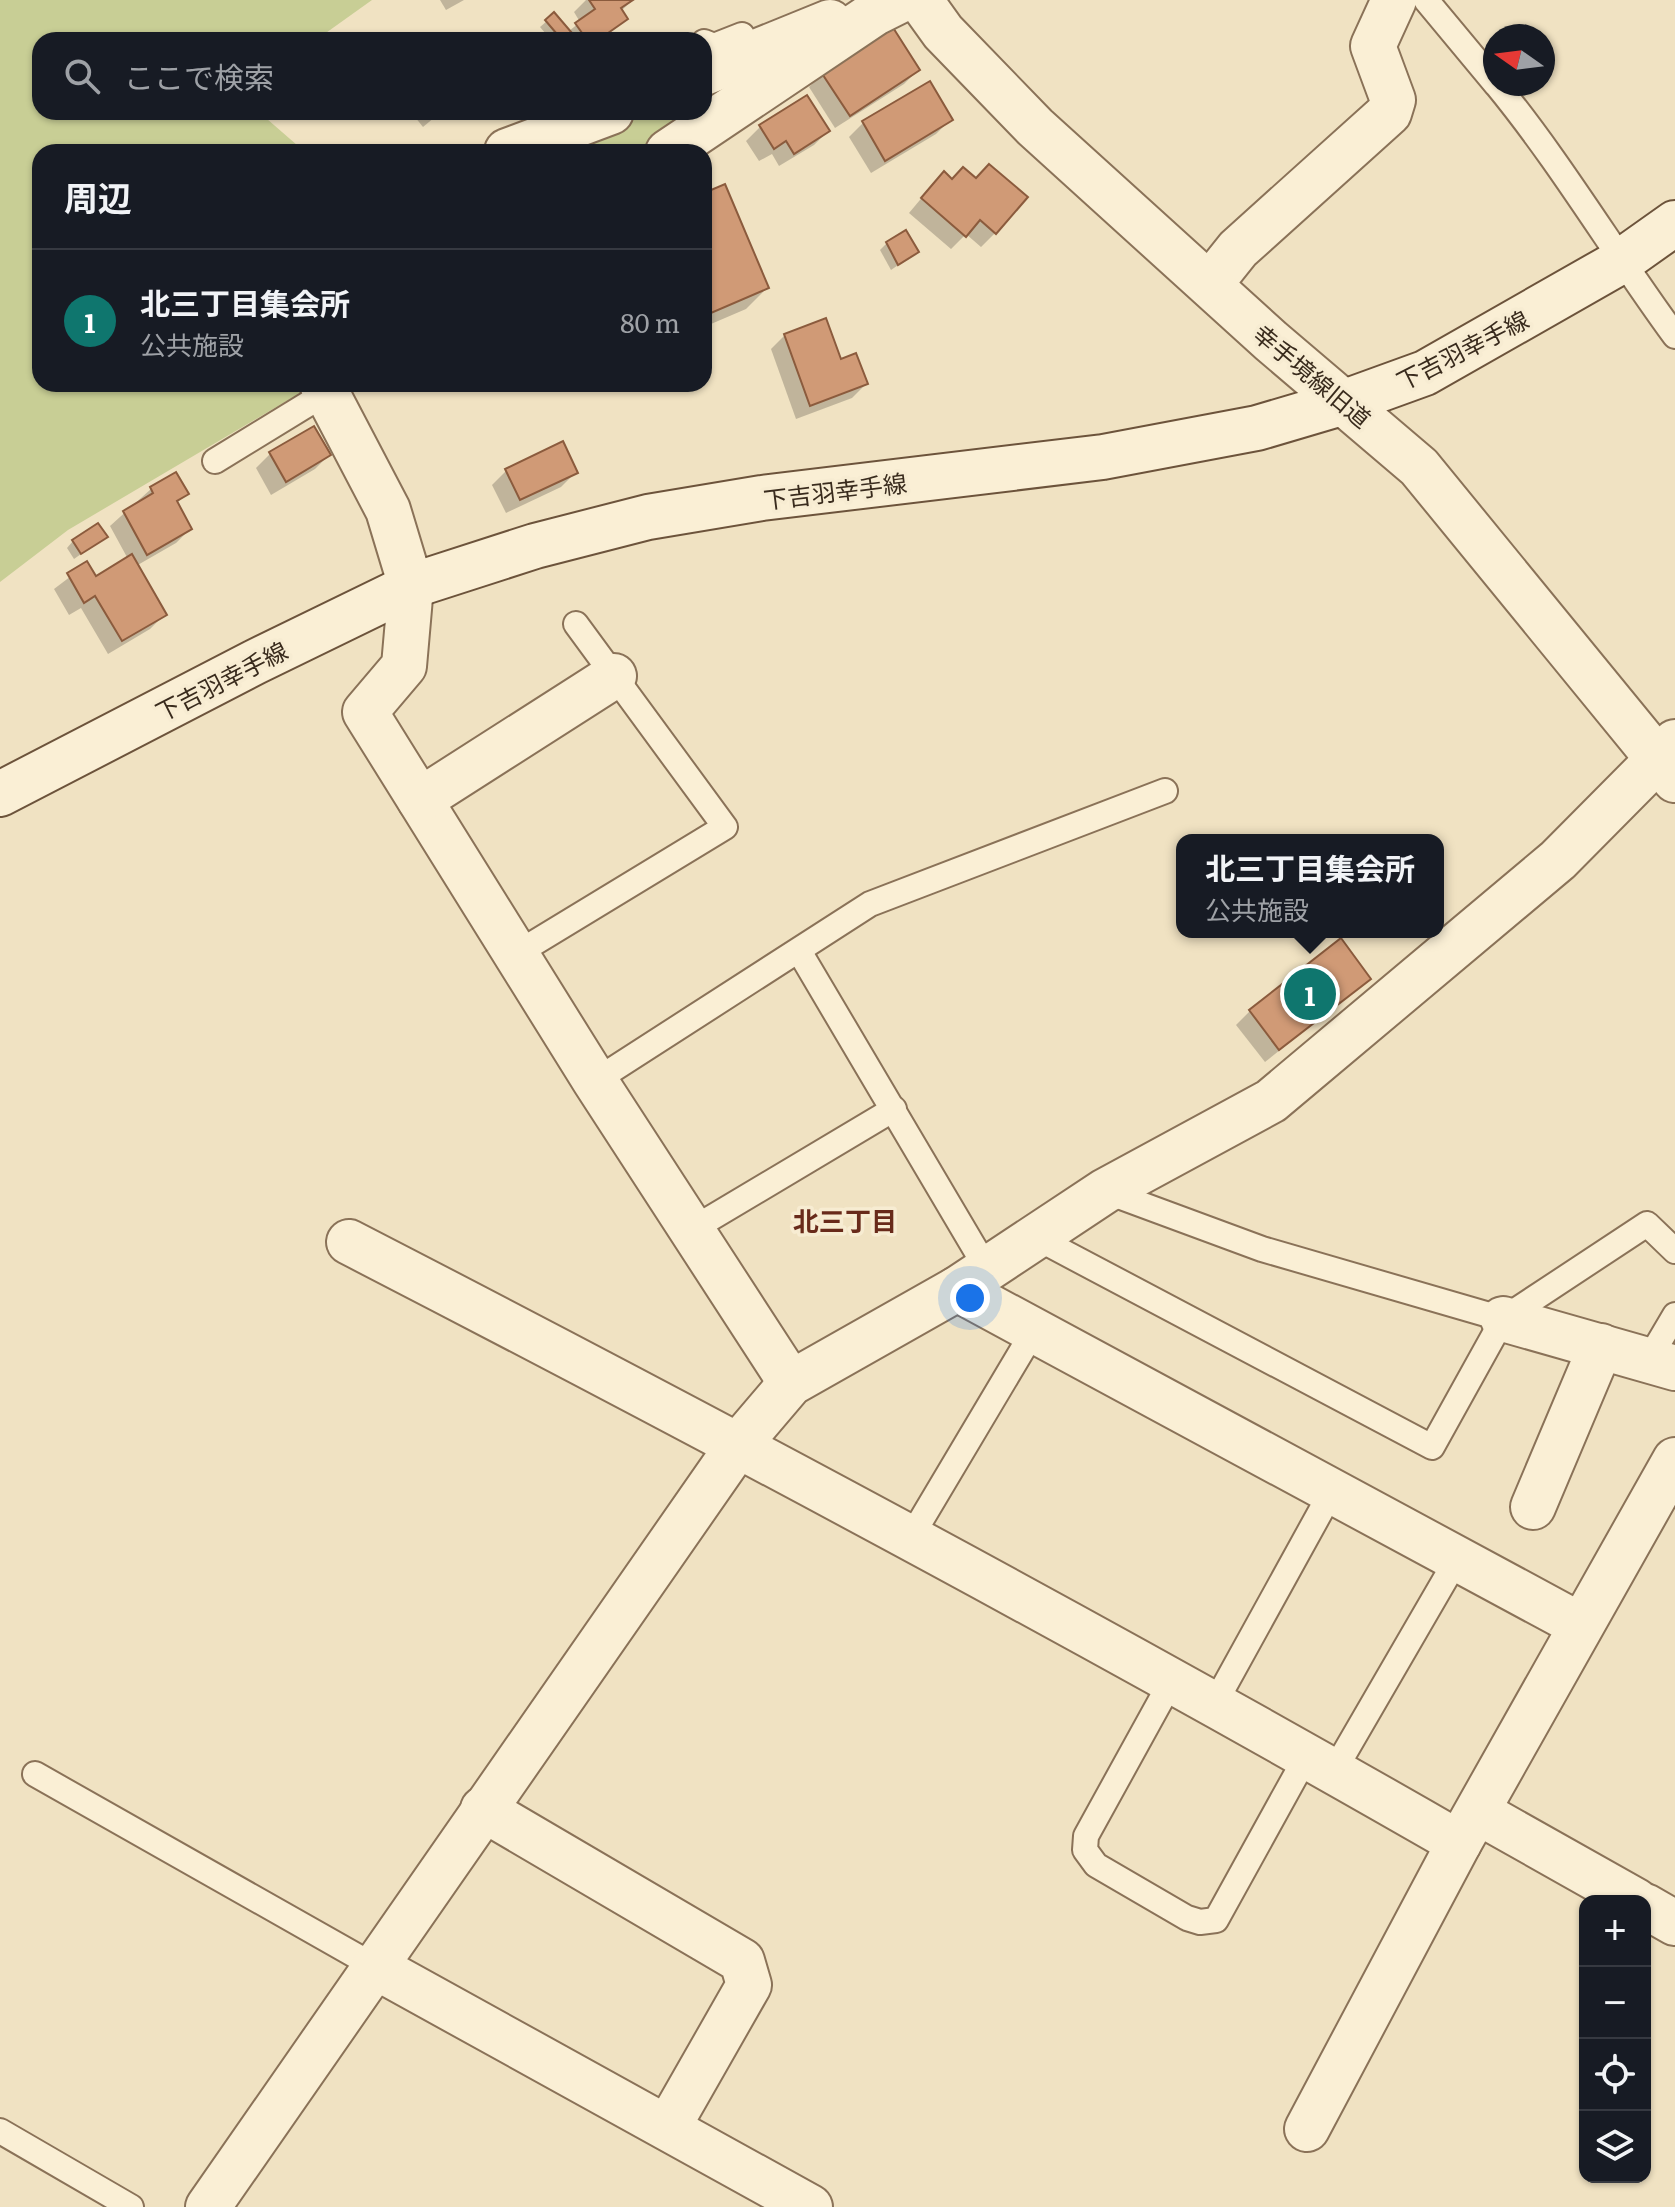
<!DOCTYPE html>
<html lang="ja">
<meta charset="utf-8">
<style>
:root{--surface:#171b24;--page:#242831;--text:#f1f3f6;--muted:#9ea1a6;--line:#363941;--accent:#0f766e}
body{margin:0;font-family:Literata,"Noto Sans JP",serif;background:var(--page);color:var(--text)}
.controls{position:absolute;right:24px;bottom:24px;display:grid;overflow:hidden;border-radius:16px;box-shadow:0 2px 6px #0004}
.controls button{width:72px;height:72px;display:grid;place-items:center;padding:0;border:0;border-bottom:2px solid var(--line);background:var(--surface);color:var(--text);font:40px sans-serif}
.compass{position:absolute;left:1483px;top:24px;width:72px;height:72px;border-radius:50%;background:var(--surface);box-shadow:0 2px 6px #0004;rotate:284deg}
.you{position:absolute;left:970px;top:1298px;width:28px;height:28px;margin:-20px;border:6px solid #fff;border-radius:50%;background:#1a73e8;box-shadow:0 0 0 12px #1a73e833}
.badge{display:grid;place-items:center;width:52px;height:52px;border-radius:50%;background:var(--accent);color:#fff;font-size:26px;font-weight:700}
.pin{position:absolute;translate:-50% -50%;border:4px solid #fff;box-shadow:0 2px 8px #0006}
.popup{position:absolute;left:1176px;top:834px;width:268px;height:104px;box-sizing:border-box;display:grid;place-content:center;border-radius:16px;background:var(--surface);filter:drop-shadow(0 2px 6px #0005);font-size:26px;white-space:nowrap;color:var(--muted)}
.popup b{font-size:30px;color:var(--text)}
.popup::after{content:'';position:absolute;left:50%;top:100%;margin-left:-16px;border:16px solid transparent;border-top-color:var(--surface)}
.list{margin:0;padding:0;list-style:none}
h2{display:flex;justify-content:space-between;align-items:center;height:104px;margin:0;padding:0 32px;font-size:34px}
h2 small{font-size:26px;font-weight:400;color:var(--muted)}
.list li{display:grid;grid-template-columns:52px 1fr auto;gap:24px;align-items:center;box-sizing:border-box;height:144px;padding:0 32px;border-top:2px solid var(--line)}
.list b{display:block;font-size:30px;white-space:nowrap}
.list p{margin:0;font-size:26px;white-space:nowrap;color:var(--muted)}
.list em{font-size:26px;font-style:normal;color:var(--muted)}
.icon{flex:none;width:44px;height:44px;fill:none;stroke:currentColor;stroke-width:2;stroke-linecap:round;stroke-linejoin:round}
.map{position:relative;flex:none;width:1675px;height:2207px;overflow:hidden}
.search{position:absolute;background:var(--surface);box-shadow:0 2px 6px #0004;left:32px;top:32px;width:680px;height:88px;display:flex;align-items:center;gap:20px;box-sizing:border-box;padding:0 28px;border-radius:24px;color:var(--muted);font-size:30px}
.panel{position:absolute;background:var(--surface);box-shadow:0 2px 6px #0004;left:32px;top:144px;width:680px;height:248px;border-radius:24px}
.map>svg:first-child{display:block}
.green{fill:#c8ce95}
.shadow{fill:#0003}
.building{fill:#d09a76;stroke:#8b5b3d;stroke-width:2}
.lines{fill:none;stroke-linecap:round;stroke-linejoin:round}
.service-casing{stroke:#8a7258;stroke-width:28}
.minor-casing{stroke:#8a7258;stroke-width:48}
.tertiary-casing{stroke:#8a7258;stroke-width:48}
.secondary-casing{stroke:#6c533b;stroke-width:48}
.service{stroke:#faefd5;stroke-width:24}
.minor{stroke:#faefd5;stroke-width:44}
.tertiary{stroke:#faefd5;stroke-width:44}
.secondary{stroke:#faefd5;stroke-width:44}
.labels{text-anchor:middle;dominant-baseline:central;stroke-width:7;stroke-linejoin:round;paint-order:stroke}
.street-label{font-size:24px;fill:#392b1d;stroke:#f7ecd2}
.neighbourhood-label{font-size:26px;font-weight:bold;fill:#682a1a;stroke:#f7ecd2}
</style>
<div class="map">
<svg width="1675" height="2207" viewBox="0 0 1675 2207">
<rect width="100%" height="100%" fill="#f0e2c2"/>
<g class="green">
<path d="M0 0H372L316 40H40V112H259L305 152H40V384H307L305 390 68 530 0 582Z"/>
<path d="M822 35 647 152H520L542 148 638 112H704V85Z"/>
</g>
<g class="shadow">
<path d="M440 0H464L446 10Z"/>
<path d="M586 0H633L621 11 626 18 601 40H551L540 27 554 15 568 32 580 22 574 12Z"/>
<path d="M918 70 904 84 835 128 809 87 823 73Z"/>
<path d="M929 84 950 120 936 134 871 173 849 137 863 123Z"/>
<path d="M411 112H441L423 127Z"/>
<path d="M760 127 828 131 814 145 779 166 772 154 759 161 746 141Z"/>
<path d="M975 180 995 233 981 247 966 234 951 249 909 213 930 188 952 181Z"/>
<path d="M704 196 767 288 746 309 704 327Z"/>
<path d="M887 243 917 252 891 270 880 250Z"/>
<path d="M785 335 840 362 866 384 852 398 796 419 771 349Z"/>
<path d="M313 428 329 455 315 469 271 495 256 468 270 454Z"/>
<path d="M506 471 575 473 561 487 506 513 492 485Z"/>
<path d="M151 489 186 494 176 504 190 529 176 543 136 566 164 615 150 629 108 654 81 608 69 615 54 589 87 564 95 578 128 559 110 526Z"/>
<path d="M105 537 74 559 67 548 73 541Z"/>
<path d="M1369 979 1265 1062 1236 1025 1250 1011Z"/>
</g>
<g class="building">
<path d="M589 0H633L621 8 628 19 598 40H587L575 23 595 9Z"/>
<path d="M554 12 578 40H562L545 20Z"/>
<path d="M892 26 920 70 850 116 821 72Z"/>
<path d="M930 81 953 120 885 161 862 121Z"/>
<path d="M807 95 830 131 794 154 786 141 774 149 759 125Z"/>
<path d="M989 164 1028 197 996 234 980 220 966 237 921 198 944 171 952 179 963 167 976 178Z"/>
<path d="M725 184 769 288 704 316V193Z"/>
<path d="M906 230 919 252 898 265 886 242Z"/>
<path d="M826 318 841 359 856 353 868 384 810 406 784 334Z"/>
<path d="M314 426 331 455 286 482 269 452Z"/>
<path d="M563 441 578 473 520 500 505 469Z"/>
<path d="M176 472 189 494 177 501 192 529 147 555 123 511 153 493 150 487Z"/>
<path d="M98 523 108 537 81 554 72 540Z"/>
<path d="M132 554 167 615 122 641 95 596 84 603 67 573 87 561 96 576Z"/>
<path d="M1341 938 1371 979 1279 1050 1249 1010Z"/>
</g>
<g class="lines">
<g class="service-casing">
<g id="service">
<path d="M1426 0 1495 83"/>
<path d="M704 42 714 46 742 35"/>
<path d="M1496 84C1561 163 1614 253 1675 336"/>
<path d="M215 461 326 393"/>
<path d="M799 951 987 1269"/>
<path d="M516 954 725 827 576 624"/>
<path d="M595 1081 870 904 1165 791"/>
<path d="M1105 1191 1262 1249 1503 1319"/>
<path d="M691 1230 894 1109"/>
<path d="M1037 1238 1432 1447 1503 1319 1647 1224 1675 1251"/>
<path d="M1649 1359 1675 1315"/>
<path d="M911 1537 1033 1332"/>
<path d="M1172 1680 1086 1836 1085 1850 1096 1865 1187 1918 1200 1922 1216 1920 1306 1757"/>
<path d="M1215 1703 1333 1489"/>
<path d="M1334 1771 1457 1559"/>
<path d="M35 1774 374 1966"/>
<path d="M0 2131 131 2207"/>
</g>
</g>
<g class="minor-casing">
<g id="minor">
<path d="M704 73 830 22"/>
<path d="M507 151 611 112"/>
<path d="M668 152 875 13 901 0"/>
<path d="M1210 284 1238 249 1389 113 1393 100 1373 46 1394 0"/>
<path d="M322 384 388 510 411 586 404 666 365 712 595 1081 791 1383"/>
<path d="M420 800 614 676"/>
<path d="M349 1242C723 1435 1094 1633 1459 1843"/>
<path d="M957 1289 1580 1625"/>
<path d="M1503 1319 1675 1368"/>
<path d="M1533 1507 1601 1346"/>
<path d="M483 1809 742 1961 749 1985 668 2127"/>
<path d="M1478 1812 1636 1901"/>
<path d="M1645 1906 1675 1923"/>
<path d="M374 1966 810 2207"/>
<path d="M1307 2129 1459 1843 1675 1460"/>
<path d="M208 2207 739 1444 791 1383 957 1289 1105 1191 1271 1101 1558 860 1675 742"/>
</g>
</g>
<g class="tertiary-casing">
<path id="tertiary" d="M920 0 943 32 1035 127 1271 341 1419 467 1675 780"/>
</g>
<g class="secondary-casing">
<path id="secondary" d="M0 794 255 662 411 586 535 546 648 517 762 498 1103 457 1257 428 1345 402 1425 373 1620 262 1675 223"/>
</g>
<use href="#service" class="service"/>
<use href="#minor" class="minor"/>
<use href="#tertiary" class="tertiary"/>
<use href="#secondary" class="secondary"/>
</g>
<g class="labels">
<g class="street-label">
<text transform="translate(1462 349) rotate(-27)">下吉羽幸手線</text>
<text transform="translate(1313 375) rotate(40)">幸手境線旧道</text>
<text transform="translate(835 490) rotate(-7)">下吉羽幸手線</text>
<text transform="translate(221 680) rotate(-27)">下吉羽幸手線</text>
</g>
<g class="neighbourhood-label">
<text x="845" y="1219">北三丁目</text>
</g>
</g>
</svg>
<div class="controls">
<button>+</button>
<button>−</button>
<button><svg class="icon" aria-label="locate" viewBox="0 0 24 24"><circle cx="12" cy="12" r="6"/><path d="M12 2v4M12 18v4M2 12h4M18 12h4"/></svg></button>
<button><svg class="icon" aria-label="layers" viewBox="0 0 24 24"><path d="M12 4l9 5-9 5-9-5zM3 14l9 5 9-5"/></svg></button>
</div>
<svg class="compass" viewBox="-18 -18 36 36"><path d="M0-13l5 13h-10z" fill="#e53935"/><path d="M0 13l5-13h-10z" fill="#9ea1a6"/></svg>
<div class="you"></div>
<div class="pin badge" style="left:1310px;top:994px">1</div>
<div class="popup"><b>北三丁目集会所</b>公共施設</div>
<div class="search"><svg class="icon" aria-label="search" viewBox="0 0 24 24"><circle cx="10" cy="10" r="6"/><path d="M15 15l6 6"/></svg>ここで検索</div>
<section class="panel">
<h2>周辺<small></small></h2>
<ul class="list">
<li><span class="badge">1</span><div><b>北三丁目集会所</b><p>公共施設</p></div><em>80 m</em></li>
</ul>
</section>
</div>
